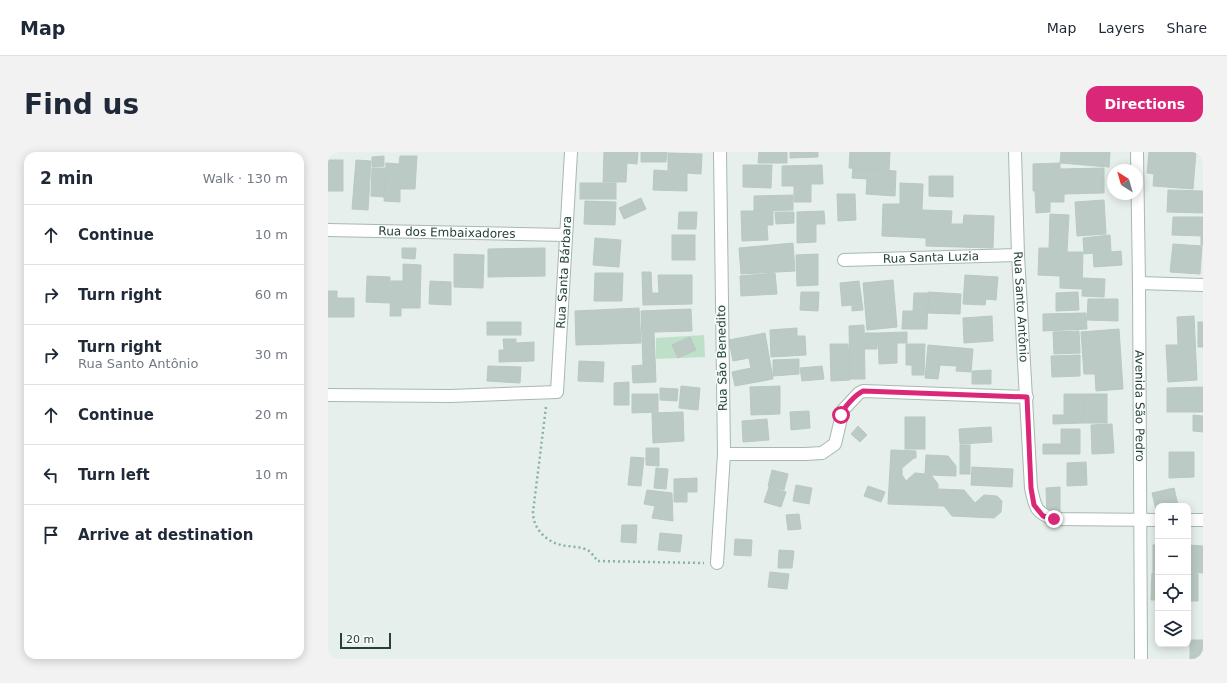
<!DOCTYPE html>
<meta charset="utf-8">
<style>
:root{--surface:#fff;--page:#f2f2f3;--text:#1f2937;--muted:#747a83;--line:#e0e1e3;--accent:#db2777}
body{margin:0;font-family:"DejaVu Sans",sans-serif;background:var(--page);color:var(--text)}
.controls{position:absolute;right:12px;bottom:12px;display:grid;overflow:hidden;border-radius:8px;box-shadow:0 2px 10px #0003}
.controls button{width:36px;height:36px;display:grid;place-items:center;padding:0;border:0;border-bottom:1px solid var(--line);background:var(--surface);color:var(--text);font:20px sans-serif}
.compass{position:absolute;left:779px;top:12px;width:36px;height:36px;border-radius:50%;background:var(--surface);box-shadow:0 2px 10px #0003;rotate:323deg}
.scale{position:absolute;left:12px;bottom:10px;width:51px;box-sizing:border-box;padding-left:4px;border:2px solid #24423a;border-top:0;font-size:11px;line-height:14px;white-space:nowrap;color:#24423a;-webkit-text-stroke:3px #f7fbf9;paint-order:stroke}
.stop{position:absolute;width:12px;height:12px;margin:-9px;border:3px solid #db2777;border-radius:50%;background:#fff}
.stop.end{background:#db2777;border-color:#fff;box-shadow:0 1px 4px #0008}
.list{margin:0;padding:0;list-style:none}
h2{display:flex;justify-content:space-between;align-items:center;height:52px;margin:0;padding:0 16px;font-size:17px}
h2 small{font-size:13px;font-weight:400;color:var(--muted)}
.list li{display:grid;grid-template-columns:26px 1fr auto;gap:12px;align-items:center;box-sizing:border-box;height:60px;padding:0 16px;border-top:1px solid var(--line)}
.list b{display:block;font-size:15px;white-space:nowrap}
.list p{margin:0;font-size:13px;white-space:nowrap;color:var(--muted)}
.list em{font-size:13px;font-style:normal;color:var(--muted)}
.icon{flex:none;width:22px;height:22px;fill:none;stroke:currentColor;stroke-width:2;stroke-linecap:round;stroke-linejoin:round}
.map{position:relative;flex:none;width:875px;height:507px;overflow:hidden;border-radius:12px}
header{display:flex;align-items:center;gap:24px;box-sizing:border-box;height:56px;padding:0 20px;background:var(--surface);border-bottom:1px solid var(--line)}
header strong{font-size:19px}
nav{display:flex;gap:22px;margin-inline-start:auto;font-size:14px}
.intro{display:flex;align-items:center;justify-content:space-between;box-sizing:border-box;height:96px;padding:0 24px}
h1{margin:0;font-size:28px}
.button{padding:10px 18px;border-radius:12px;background:var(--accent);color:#fff;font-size:14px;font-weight:700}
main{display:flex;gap:24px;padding:0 24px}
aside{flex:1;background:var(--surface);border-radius:12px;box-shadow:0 2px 10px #0003}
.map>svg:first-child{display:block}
.green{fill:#bfe0c8}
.building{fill:#bbcac4;stroke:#b8c9c2}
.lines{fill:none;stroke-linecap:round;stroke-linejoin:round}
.street-casing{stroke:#a8b8b2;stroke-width:14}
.path{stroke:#86b3a5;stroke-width:2.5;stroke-dasharray:2 3;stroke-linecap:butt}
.street{stroke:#fff;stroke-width:12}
.route{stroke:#db2777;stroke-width:5}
.labels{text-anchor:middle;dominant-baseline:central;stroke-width:3.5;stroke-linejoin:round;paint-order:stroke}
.street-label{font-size:12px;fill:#24423a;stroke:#f7fbf9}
</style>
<header>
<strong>Map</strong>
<nav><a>Map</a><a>Layers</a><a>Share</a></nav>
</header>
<div class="intro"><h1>Find us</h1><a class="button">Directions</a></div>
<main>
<aside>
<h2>2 min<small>Walk · 130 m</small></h2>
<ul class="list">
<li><svg class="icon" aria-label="ahead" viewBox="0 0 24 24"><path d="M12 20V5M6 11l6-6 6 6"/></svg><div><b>Continue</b></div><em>10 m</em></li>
<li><svg class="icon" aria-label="right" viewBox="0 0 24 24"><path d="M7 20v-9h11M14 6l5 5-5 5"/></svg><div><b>Turn right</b></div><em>60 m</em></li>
<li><svg class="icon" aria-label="right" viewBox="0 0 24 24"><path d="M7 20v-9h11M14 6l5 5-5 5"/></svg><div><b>Turn right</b><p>Rua Santo Antônio</p></div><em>30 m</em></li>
<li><svg class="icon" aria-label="ahead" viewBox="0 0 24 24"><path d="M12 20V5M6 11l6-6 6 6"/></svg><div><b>Continue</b></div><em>20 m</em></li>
<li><svg class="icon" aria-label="left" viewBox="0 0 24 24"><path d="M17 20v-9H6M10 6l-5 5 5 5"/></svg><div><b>Turn left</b></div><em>10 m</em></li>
<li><svg class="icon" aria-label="arrive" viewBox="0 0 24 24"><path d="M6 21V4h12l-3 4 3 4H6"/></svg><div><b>Arrive at destination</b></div></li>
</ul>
</aside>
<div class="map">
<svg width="875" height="507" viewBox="0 0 875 507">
<rect width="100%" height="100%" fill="#e6efeb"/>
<path class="green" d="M376 183 377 205 328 207V186Z"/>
<g class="building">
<path d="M276 0H310L309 12 299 11 298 30H275Z"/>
<path d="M313 0H339L338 10H313Z"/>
<path d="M431 0H459V11H430Z"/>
<path d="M462 0H490V5L462 6Z"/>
<path d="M522 0H562L561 19 521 16Z"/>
<path d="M733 0H782L781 15 732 11Z"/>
<path d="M821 0H868L865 37 825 34 826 22 819 21Z"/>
<path d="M340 1 374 2 373 22 359 21V39L325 38 326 18 340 19Z"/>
<path d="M56 4V14L44 15V5Z"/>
<path d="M72 4H89L87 37H72V50L56 49 58 11 71 12Z"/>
<rect x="0" y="8" width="15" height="31"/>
<path d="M28 8 43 9 40 58 24 57Z"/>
<path d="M732 11V17L776 16V41L736 42V50H722V60L708 61 707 39H705V12Z"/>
<path d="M415 13H444L443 36 415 35Z"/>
<path d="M494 13 495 32H483V50H466V34H454V14Z"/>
<path d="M44 16H57L56 45 43 44Z"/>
<path d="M525 16 568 19 567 44 538 42 539 27 524 26Z"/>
<path d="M601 24H625V45L601 44Z"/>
<rect x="252" y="31" width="36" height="16"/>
<path d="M572 31 595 32 594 58 624 59 623 72H635L636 63 666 64 665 96 598 94V86L554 84 555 52H572Z"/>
<path d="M840 38 875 39V61L839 60Z"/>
<path d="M509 42H527L528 68 510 69Z"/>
<path d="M465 43V58L426 59V44Z"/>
<path d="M313 46 318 57 296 67 291 56Z"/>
<path d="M776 48 778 82 749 84 747 50Z"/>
<path d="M257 49 288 50 287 73 256 72Z"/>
<path d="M413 59H445V73H439L440 88 414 89Z"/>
<path d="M496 59 497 72H488V90L469 91V60Z"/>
<path d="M351 60H369L368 77H350Z"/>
<path d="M447 60H466V71L448 72Z"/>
<path d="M722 62 741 63 739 100H755L754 137 732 136V124L710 123 711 96H721Z"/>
<path d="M845 65H875V93H873V84L844 83Z"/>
<rect x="344" y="83" width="23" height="25"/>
<path d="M782 83 783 100 793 99 794 113 766 115 765 101 756 102 755 86Z"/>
<path d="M267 86 293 88 291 115 265 113Z"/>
<path d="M465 91 467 119 413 122 411 96Z"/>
<path d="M845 92 874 94 872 122 842 120Z"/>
<path d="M74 96H88L87 107 74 106Z"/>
<path d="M217 96V124L160 125V97Z"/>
<path d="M126 102 156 103 155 136 126 135Z"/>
<path d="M490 102V133L469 134 468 103Z"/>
<path d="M75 112 93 113 92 156H73V164H62L63 129H75Z"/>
<path d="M314 120H323L324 141H331L330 123H364V152L315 153Z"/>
<path d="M267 121H295L294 149H266Z"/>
<path d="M447 121 449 142 413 144 412 124Z"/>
<path d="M637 123 670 125 668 148 658 147 657 153 635 152Z"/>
<path d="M39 124 62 125V151L38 150Z"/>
<path d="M755 126 777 127 776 145 754 144Z"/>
<path d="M565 128 569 175 539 178 535 131Z"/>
<path d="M102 129 123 130V153L101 152Z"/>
<path d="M531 129 535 158 524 159V153L514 154 512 131Z"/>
<path d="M0 139H9V146H26V165H0Z"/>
<path d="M473 140H491L490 159 472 158Z"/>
<path d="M600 140 633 142 632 162 600 161Z"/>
<path d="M750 140 751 158 728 159V141Z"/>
<path d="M586 141H600L599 177H574L575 159H585Z"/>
<path d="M760 147H790V169L759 168Z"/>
<path d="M311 156 313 191 248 193 247 159Z"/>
<path d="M363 157 364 179 326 180 328 230 305 231 304 214 315 213 313 159Z"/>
<path d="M758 161 759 177 715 179V162Z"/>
<path d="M664 164 665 189 636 191 635 166Z"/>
<path d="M866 164 869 228 840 230 838 193H850L849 165Z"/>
<rect x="159" y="170" width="34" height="13"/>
<rect x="870" y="170" width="5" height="25"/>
<path d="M536 173 537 227H522L521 174Z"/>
<path d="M469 176V184H477L478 203 443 205 442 178Z"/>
<path d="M791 177 795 237 768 239 767 222H756L753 180Z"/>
<path d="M751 179 752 201 726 202 725 180Z"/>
<path d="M579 180V191H569V211L551 212 550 181Z"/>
<path d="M437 181 445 227 407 234 404 220 423 216 421 206 405 209 401 188Z"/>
<path d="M537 181H550L549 197H537Z"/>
<path d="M362 185 368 198 350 206 344 193Z"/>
<path d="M175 187H188V191L206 190V209L171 210V198H176Z"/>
<path d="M502 192H520L522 228 503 229Z"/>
<path d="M578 192H597L596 223H584V213H578Z"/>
<path d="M600 193 645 197 643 220 628 219 629 214 612 213 610 227 597 226Z"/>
<path d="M752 203V224L724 225 723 204Z"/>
<path d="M471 207V222L445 224V208Z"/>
<path d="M251 209 276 210 275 230 250 229Z"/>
<path d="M160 214 193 215 192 231 159 229Z"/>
<path d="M494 214 496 227 474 229 472 216Z"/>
<path d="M663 218V232H644V219Z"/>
<path d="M301 230V253H286V231Z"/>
<path d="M353 234 372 236 370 258 351 256Z"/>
<path d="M452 234V262L423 263 422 235Z"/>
<path d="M875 235V260H839V236Z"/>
<path d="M332 236 350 237 349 249 332 248Z"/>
<path d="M304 242H330V260L304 261Z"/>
<path d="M736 242H755V271L725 272V263H736Z"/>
<rect x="755" y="242" width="24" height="29"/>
<path d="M481 259 482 276 463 278 462 260Z"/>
<path d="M355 260 356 289 325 291 324 261Z"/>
<path d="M865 263 875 264V280L865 279Z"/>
<rect x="577" y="265" width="20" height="32"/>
<path d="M439 267 441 288 415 290 414 269Z"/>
<path d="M784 272 786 301 764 302 763 273Z"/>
<path d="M530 274 539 283 532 290 523 282Z"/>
<path d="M663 275 664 290 632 292 631 277Z"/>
<path d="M733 277H752V302H715V292H733Z"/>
<rect x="632" y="293" width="10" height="29"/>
<path d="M318 296H331V314L318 313Z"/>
<path d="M563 298 588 299V306H586L574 316V323L578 329 587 321 597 322 598 303 620 304 628 314V324L603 323 610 332V337L636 338 647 351 656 343 669 344 674 349 673 360 666 366 624 364 616 354 560 352Z"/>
<path d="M841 300H866V325L841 326Z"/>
<path d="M303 305 316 306 313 334 300 333Z"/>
<path d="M758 310 759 333 739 334V311Z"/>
<path d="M644 315 685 317 684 335 643 333Z"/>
<path d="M328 316 340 317 338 337 326 336Z"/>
<path d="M444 318 460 322 456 338 440 334Z"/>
<path d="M369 326V340H359V350H346V327Z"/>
<path d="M468 333 484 336 481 352 465 349Z"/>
<path d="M540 334 557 340 553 350 536 344Z"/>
<path d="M441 335 458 340 453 355 436 350Z"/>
<path d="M732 335V364H719L718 336Z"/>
<path d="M846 336 850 353 830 354V358H828L824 341Z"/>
<path d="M319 338 344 341 345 369 324 366 327 354 316 352Z"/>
<path d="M471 362 473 377 460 378 458 363Z"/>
<path d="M294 373H309L308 391 293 390Z"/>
<path d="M332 381 354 383 352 400 330 398Z"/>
<path d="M407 387 424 388 423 404 406 403Z"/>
<rect x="825" y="393" width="5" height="27"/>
<path d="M860 393 875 394V421L860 420Z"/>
<path d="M451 398 466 399 464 416H450Z"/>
<path d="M442 420 461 422 459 437 440 435Z"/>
<path d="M824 421H830V448H823Z"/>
<path d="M860 421 870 422V449H860Z"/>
<rect x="862" y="488" width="13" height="19"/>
</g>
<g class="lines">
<g class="street-casing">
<g id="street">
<path id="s1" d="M687 0 690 103 703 336C707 354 707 361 726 367L830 368"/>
<path id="s2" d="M809 0 811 131 813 507"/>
<path id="s3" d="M0 78 237 83"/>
<path id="s4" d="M516 108 690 103"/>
<path d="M811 131 875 133"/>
<path id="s5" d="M0 243 122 244 229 240 243 0"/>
<path d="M396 302H477L494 301 507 292 515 258 531 241 535 239 699 245"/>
<path d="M860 368H875"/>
<path d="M389 411 396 302 392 0"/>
</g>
</g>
<path class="path" d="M218 255 205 360C205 376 217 389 233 393 242 395 253 394 261 399 264 402 267 405 269 409L376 411"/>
<use href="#street" class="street"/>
</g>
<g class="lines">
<path class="route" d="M513 263C516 255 527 243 535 239L699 245 703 336 706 353 715 364 726 367"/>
</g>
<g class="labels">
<g class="street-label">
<text stroke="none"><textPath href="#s3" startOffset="119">Rua dos Embaixadores</textPath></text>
<text stroke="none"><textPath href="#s4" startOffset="87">Rua Santa Luzia</textPath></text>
<text stroke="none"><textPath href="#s5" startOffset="349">Rua Santa Bárbara</textPath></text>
<text stroke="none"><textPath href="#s1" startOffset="155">Rua Santo Antônio</textPath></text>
<text transform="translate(394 206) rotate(-91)">Rua São Benedito</text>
<text stroke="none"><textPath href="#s2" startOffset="254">Avenida São Pedro</textPath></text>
</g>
</g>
</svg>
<div class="controls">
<button>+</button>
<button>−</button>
<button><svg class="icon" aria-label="locate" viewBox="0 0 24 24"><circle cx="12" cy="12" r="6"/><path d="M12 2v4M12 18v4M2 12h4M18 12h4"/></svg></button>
<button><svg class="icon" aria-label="layers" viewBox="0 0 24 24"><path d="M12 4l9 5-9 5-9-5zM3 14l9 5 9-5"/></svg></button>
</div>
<svg class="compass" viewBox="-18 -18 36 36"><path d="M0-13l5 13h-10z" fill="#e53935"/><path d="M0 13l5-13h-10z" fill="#747a83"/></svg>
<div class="scale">20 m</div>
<div class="stop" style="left:513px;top:263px"></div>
<div class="stop end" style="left:726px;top:367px"></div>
</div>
</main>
